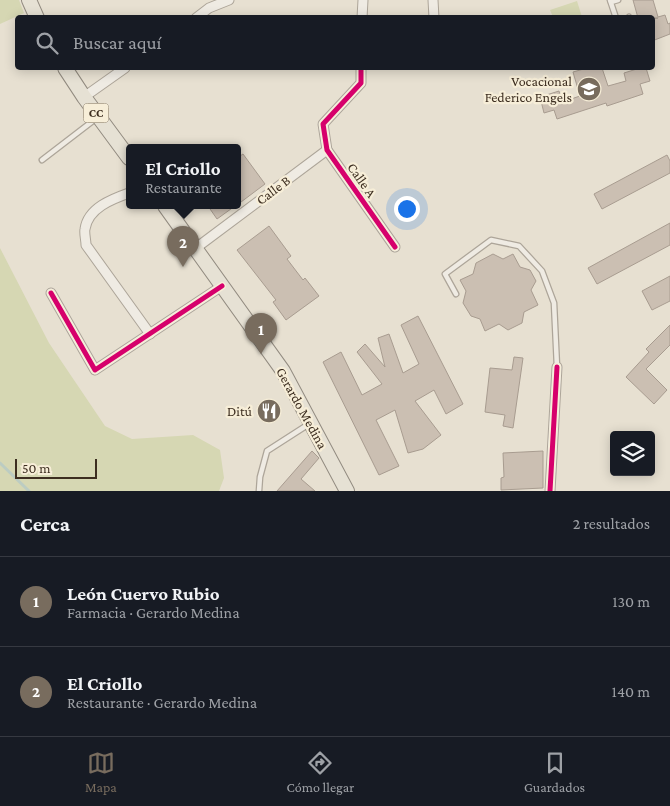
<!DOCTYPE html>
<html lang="es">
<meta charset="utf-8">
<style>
:root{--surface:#171b24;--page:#242831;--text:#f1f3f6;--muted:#9ea1a6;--line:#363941;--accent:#786c5e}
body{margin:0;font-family:"Crimson Pro",serif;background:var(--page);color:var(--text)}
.controls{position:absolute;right:15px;bottom:15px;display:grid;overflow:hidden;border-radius:5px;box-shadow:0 2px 12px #0003}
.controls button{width:45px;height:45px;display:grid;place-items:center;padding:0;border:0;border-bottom:1px solid var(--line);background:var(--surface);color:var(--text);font:25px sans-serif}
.scale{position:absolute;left:15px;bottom:12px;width:82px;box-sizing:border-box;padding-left:5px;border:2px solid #3d2e20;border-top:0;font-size:14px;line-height:18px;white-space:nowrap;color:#3d2e20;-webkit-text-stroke:4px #f7eed8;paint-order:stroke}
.you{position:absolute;left:406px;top:208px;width:18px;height:18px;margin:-12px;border:4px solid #fff;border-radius:50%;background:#1a73e8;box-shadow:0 0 0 8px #1a73e833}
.badge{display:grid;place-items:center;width:32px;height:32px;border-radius:50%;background:var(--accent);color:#fff;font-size:16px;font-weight:700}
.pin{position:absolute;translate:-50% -41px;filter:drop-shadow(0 1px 2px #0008)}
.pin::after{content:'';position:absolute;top:26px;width:18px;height:15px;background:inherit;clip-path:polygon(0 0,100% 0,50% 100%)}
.popup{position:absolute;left:126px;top:144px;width:115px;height:65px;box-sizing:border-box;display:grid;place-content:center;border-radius:5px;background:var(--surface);filter:drop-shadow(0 1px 4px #0005);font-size:16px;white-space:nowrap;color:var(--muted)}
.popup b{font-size:19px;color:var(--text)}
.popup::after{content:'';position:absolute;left:50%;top:100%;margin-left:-10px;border:10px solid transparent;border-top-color:var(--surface)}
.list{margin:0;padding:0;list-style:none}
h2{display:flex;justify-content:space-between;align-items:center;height:65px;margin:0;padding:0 20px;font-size:21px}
h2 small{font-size:16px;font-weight:400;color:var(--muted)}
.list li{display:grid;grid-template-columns:32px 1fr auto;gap:15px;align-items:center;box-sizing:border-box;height:90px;padding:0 20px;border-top:1px solid var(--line)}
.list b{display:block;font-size:19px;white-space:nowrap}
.list p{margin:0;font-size:16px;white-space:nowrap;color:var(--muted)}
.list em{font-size:16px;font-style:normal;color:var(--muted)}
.icon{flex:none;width:28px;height:28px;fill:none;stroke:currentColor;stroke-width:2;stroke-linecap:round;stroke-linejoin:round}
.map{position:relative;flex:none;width:670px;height:491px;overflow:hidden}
.search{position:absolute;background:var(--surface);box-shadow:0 2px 12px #0003;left:15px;right:15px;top:15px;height:55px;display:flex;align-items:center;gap:12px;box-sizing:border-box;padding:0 18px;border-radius:5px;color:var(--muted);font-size:19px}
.sheet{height:245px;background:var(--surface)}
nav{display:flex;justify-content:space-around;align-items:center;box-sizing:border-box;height:70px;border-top:1px solid var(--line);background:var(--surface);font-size:14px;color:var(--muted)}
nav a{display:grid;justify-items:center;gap:2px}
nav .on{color:var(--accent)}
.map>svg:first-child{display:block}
.green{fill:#d6d7b3}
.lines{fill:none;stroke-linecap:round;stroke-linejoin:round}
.stream{stroke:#bcccc2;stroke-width:3}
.building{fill:#cbbfb2;stroke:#a89c90}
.service-casing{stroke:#ada599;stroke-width:7}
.minor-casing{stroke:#ada599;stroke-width:11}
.primary-casing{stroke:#928b80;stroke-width:16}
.service{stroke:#efebe3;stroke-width:4.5}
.minor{stroke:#efebe3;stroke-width:9}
.primary{stroke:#e6e1d4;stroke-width:14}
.cycleway-casing{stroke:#f7eed8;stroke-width:8}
.cycleway{stroke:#d6006c;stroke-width:5}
.labels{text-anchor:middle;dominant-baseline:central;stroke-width:4.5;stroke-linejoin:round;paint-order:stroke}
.shield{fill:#f7eed8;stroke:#756857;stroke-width:1}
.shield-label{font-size:12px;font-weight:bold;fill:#3d2e20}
.poi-label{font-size:14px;fill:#3d2e20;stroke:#f7eed8;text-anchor:end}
.street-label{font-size:14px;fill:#3d2e20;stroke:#f7eed8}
</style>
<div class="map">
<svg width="670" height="491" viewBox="0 0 670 491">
<rect width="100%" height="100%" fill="#e7e0d1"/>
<g class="green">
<path d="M0 0H19L24 13 0 24Z"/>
<path d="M577 1 582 17H553L550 10Z"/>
<path d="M0 248 49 343 105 426 132 439 193 435 220 450 224 478 219 491H0Z"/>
</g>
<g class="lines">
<path class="stream" d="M0 463 29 491"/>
</g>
<g class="building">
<path d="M633 0H653L658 17 665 15 668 24 670 23V34L652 41V19L658 18H638Z"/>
<path d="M587 68H602L608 86 626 81 624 73 640 68H646L650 81 640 84 643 94 607 106 606 103 557 119 554 110 544 113 540 97 559 91 562 102 580 96 573 72Z"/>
<path d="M243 154 265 184 237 205V158Z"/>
<path d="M667 155 670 161V173L602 209 594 194Z"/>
<path d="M208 206H235L217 219Z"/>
<path d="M670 223V245L597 284 588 268Z"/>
<path d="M269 226 291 256 287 259 303 280 305 278 319 296 286 320 273 302 276 300 237 250Z"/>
<path d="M493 254 503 259 513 254 520 267 530 270 536 281 531 290 538 305 524 312 522 323 508 330 499 324 485 331 480 319 471 316 463 303 466 291 460 280 473 274 476 263Z"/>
<path d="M670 276V301L652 310 642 291Z"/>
<path d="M418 316 463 404 446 414 434 390 415 401 441 435 423 449 408 453 395 410 376 420 399 466 379 475 323 362 341 352 362 395 382 384 357 352 365 344 385 367 378 338 389 334 403 373 419 364 401 325Z"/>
<path d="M670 325V345L646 369 667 390 654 404 626 377 649 352 646 349Z"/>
<path d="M514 357 523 358 513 428 503 426 505 415 485 412 490 368 512 370Z"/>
<path d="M312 451 319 458 301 479 315 491H277Z"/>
<path d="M543 451V488L501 490V478L504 477 503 453Z"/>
</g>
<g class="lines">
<g class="service-casing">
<g id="service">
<path d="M610 0 616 18"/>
<path d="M611 2 618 0"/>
<path d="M628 18 629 17"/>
<path d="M42 160 98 117"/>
<path d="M456 294 445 274 491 240 519 246 542 271 554 303 557 367"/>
<path d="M259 491 260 477 267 451 309 424"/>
</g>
</g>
<g class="minor-casing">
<g id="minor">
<path d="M433 0 434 18"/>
<path d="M196 18 209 8 229 0"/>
<path d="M362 18 363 0"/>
<path d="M361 68V83L323 124 327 150 395 247"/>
<path d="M84 97 125 68"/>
<path d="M129 193C112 199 88 208 85 229 84 233 86 240 86 245L150 334"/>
<path d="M196 248 327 150"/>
<path d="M51 293 95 370 222 286"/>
<path d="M550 491 557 367"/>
</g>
</g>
<g class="primary-casing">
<g id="primary">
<path d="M29 0 37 18"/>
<path d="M65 68 84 97 129 158"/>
<path d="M165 206 283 371 347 491"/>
</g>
</g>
<use href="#service" class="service"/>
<use href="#minor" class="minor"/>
<use href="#primary" class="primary"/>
<g class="cycleway-casing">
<g id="cycleway">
<path d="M361 68V83L323 124 327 150 395 247"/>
<path d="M51 293 95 370 222 286"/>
<path d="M550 491 557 367"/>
</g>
</g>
<use href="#cycleway" class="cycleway"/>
</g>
<defs>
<g id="school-disc" transform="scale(1.25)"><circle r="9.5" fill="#786c5e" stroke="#f7eed8"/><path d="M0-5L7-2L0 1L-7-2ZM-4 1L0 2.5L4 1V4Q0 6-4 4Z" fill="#fff"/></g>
<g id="restaurant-disc" transform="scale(1.25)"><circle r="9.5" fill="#786c5e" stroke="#f7eed8"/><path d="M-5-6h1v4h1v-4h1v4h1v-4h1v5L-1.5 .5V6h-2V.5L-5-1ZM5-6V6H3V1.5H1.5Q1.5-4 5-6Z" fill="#fff"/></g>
</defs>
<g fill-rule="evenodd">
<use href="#school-disc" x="589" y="89"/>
<use href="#restaurant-disc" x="269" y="411"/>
</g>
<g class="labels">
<rect class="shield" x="83.5" y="103.5" width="25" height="19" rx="4"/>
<g class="shield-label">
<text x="96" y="113">CC</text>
</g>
<g class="poi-label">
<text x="572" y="81">Vocacional<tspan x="572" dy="16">Federico Engels</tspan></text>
<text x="252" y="411">Ditú</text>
</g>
<g class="street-label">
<text transform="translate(362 180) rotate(55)">Calle A</text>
<text transform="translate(273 190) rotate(-37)">Calle B</text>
<text transform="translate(302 408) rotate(61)">Gerardo Medina</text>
</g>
</g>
</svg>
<div class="controls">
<button><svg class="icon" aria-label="layers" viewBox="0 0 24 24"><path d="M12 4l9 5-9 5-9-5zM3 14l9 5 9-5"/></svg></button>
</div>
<div class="scale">50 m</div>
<div class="you"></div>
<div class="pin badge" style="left:261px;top:354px">1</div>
<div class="pin badge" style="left:183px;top:267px">2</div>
<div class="popup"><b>El Criollo</b>Restaurante</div>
<div class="search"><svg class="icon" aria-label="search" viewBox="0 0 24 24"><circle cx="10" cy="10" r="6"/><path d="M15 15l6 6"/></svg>Buscar aquí</div>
</div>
<section class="sheet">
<h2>Cerca<small>2 resultados</small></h2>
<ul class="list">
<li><span class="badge">1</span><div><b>León Cuervo Rubio</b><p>Farmacia · Gerardo Medina</p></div><em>130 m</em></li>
<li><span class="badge">2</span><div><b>El Criollo</b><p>Restaurante · Gerardo Medina</p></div><em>140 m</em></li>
</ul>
</section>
<nav>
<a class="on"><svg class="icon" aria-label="map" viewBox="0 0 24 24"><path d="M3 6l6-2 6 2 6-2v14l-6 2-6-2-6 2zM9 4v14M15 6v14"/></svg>Mapa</a>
<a><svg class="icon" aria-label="directions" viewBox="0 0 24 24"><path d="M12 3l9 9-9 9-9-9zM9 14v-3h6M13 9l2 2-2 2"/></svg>Cómo llegar</a>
<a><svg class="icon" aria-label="saved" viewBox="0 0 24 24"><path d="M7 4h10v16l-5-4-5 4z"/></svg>Guardados</a>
</nav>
